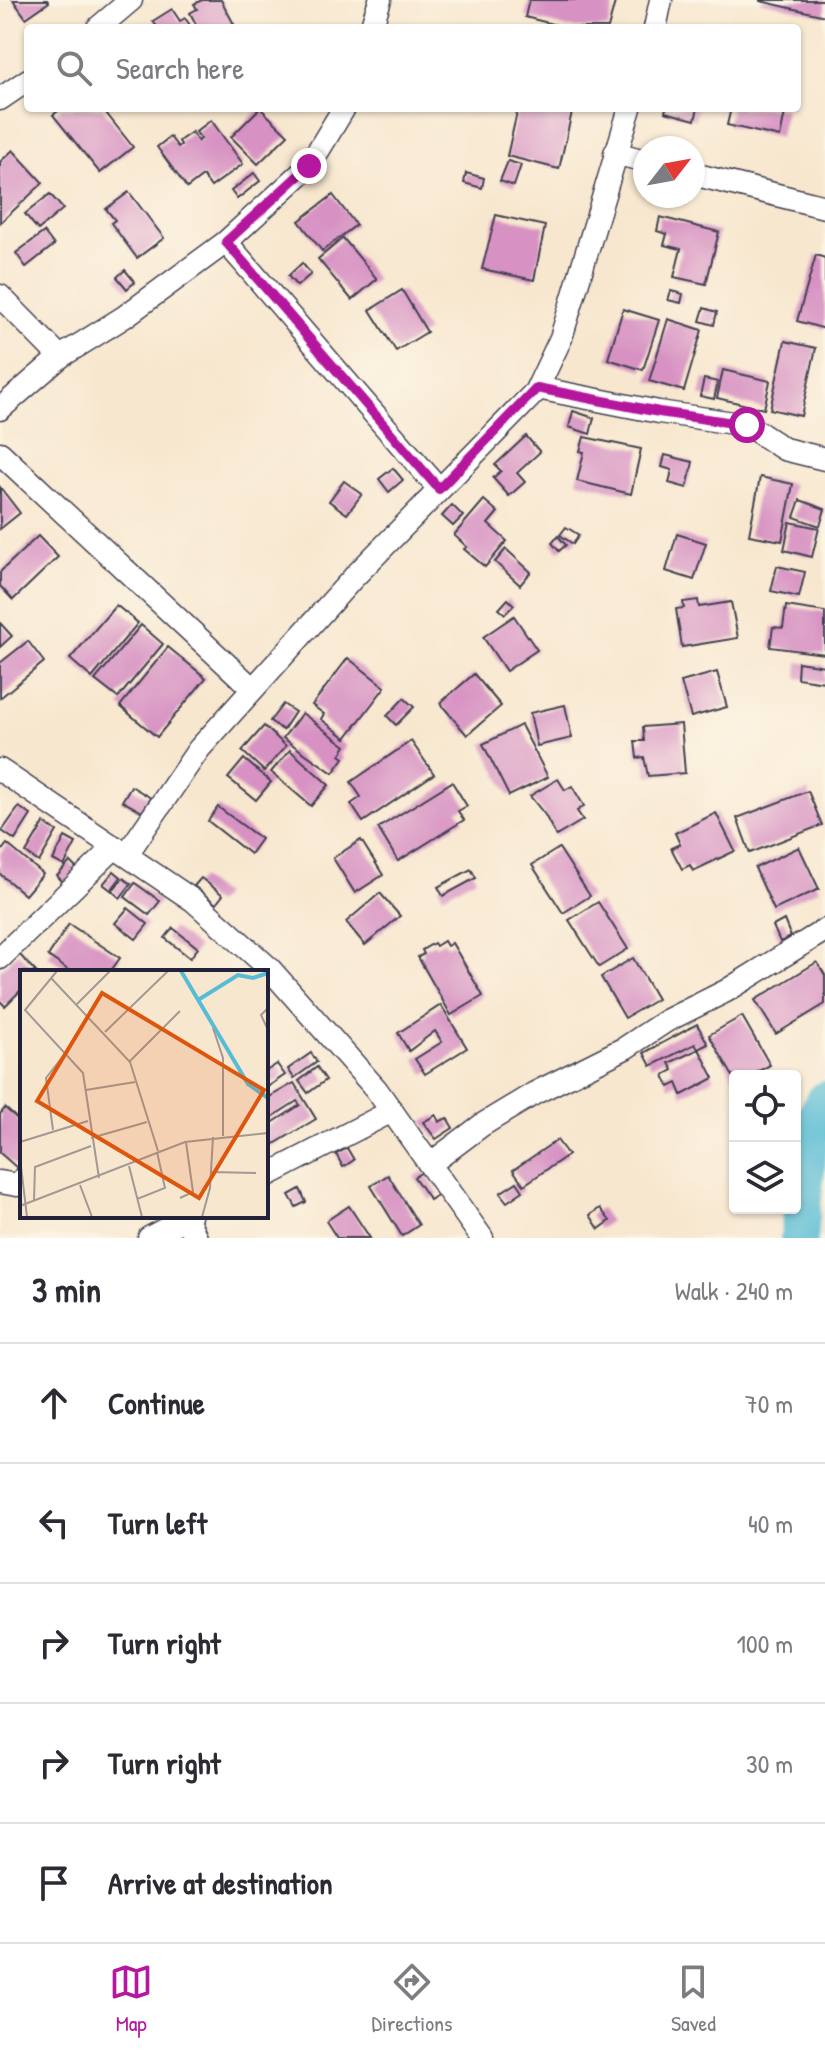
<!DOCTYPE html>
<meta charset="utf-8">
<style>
:root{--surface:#fff;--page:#f2f2f3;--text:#2b2b33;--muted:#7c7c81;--line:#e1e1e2;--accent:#b5179e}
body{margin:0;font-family:"Patrick Hand",sans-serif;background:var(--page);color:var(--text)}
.controls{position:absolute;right:24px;bottom:24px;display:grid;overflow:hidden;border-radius:8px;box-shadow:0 2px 6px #0004}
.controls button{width:72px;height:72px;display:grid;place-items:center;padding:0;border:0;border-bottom:2px solid var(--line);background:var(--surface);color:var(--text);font:40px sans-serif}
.compass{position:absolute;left:633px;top:136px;width:72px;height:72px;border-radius:50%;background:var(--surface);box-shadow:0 2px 6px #0004;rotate:59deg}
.stop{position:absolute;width:24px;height:24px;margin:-18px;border:6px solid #b5179e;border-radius:50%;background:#fff}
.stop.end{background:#b5179e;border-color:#fff;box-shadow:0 2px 8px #0008}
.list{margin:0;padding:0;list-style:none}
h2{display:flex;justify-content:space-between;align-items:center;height:104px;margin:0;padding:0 32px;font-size:34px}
h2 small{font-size:26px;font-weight:400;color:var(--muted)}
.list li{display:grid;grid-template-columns:52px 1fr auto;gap:24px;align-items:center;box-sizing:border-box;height:120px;padding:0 32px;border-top:2px solid var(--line)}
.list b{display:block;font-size:30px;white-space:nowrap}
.list em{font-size:26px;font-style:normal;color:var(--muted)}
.icon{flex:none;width:44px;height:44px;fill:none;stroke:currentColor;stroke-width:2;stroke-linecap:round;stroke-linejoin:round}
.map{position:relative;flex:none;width:825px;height:1238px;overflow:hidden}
.search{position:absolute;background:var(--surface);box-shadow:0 2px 6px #0004;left:24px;right:24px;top:24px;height:88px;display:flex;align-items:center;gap:20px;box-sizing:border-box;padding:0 28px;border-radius:8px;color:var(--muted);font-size:30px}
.sheet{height:704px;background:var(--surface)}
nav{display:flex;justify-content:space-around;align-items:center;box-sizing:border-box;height:112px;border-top:2px solid var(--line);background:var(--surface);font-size:22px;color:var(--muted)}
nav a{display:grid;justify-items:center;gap:4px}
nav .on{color:var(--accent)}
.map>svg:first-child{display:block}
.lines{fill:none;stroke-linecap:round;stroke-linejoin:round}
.river{stroke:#57bcd5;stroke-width:38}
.building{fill:#d792c3}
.minor-casing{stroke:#424051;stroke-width:25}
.minor{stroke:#fff;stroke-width:22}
.route{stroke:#b5179e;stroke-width:10}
.inset-river{fill:none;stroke:#57bcd5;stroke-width:4}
.inset-road{fill:none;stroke:#a29894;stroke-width:2}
.view{fill:#de560e;fill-opacity:0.15;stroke:#de560e;stroke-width:4}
.inset-edge{fill:none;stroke:#22223b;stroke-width:4}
</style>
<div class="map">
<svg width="825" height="1238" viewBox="0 0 825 1238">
<rect width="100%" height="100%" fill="#fcf5e5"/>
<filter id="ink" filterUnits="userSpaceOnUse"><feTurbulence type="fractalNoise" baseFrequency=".0125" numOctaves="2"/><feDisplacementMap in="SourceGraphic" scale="16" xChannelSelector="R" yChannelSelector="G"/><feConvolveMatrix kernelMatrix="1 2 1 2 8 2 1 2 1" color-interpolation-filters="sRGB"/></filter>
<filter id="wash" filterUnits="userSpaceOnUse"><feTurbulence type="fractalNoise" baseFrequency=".006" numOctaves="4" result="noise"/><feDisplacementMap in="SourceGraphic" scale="32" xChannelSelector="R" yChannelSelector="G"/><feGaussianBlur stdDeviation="1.8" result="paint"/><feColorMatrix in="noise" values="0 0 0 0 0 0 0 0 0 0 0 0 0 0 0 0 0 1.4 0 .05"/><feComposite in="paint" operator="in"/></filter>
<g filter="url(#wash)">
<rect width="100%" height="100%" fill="#f8e7cf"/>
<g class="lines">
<path class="river" d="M799 1238 810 1128 825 1100"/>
</g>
<g id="blocks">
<g class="building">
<path d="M13 0H47L49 2 26 18Z"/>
<path d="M202 0H221L236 28H198L190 13 197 9 194 4Z"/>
<path d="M529 0H606L615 2 608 28H568L525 17Z"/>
<path d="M760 0H825V16L760 1Z"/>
<path d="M172 9 180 21 185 18 192 28H158L153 21Z"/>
<path d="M62 108H102L133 147 100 173 53 115Z"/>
<path d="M260 108 288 135 258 164 231 137Z"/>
<path d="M518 108H554L572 112 559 169 507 156Z"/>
<path d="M666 108H698L695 120 665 112Z"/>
<path d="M731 108H786L780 137 727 125Z"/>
<path d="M211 120 243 164 211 187 203 176 187 188 157 147 170 137 178 147 181 145 179 141 192 132 198 141 201 139 196 132Z"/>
<path d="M13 150 43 183 0 223V162Z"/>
<path d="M508 161 521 165 514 186 500 181Z"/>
<path d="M254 173 260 181 237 199 231 191Z"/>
<path d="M466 173 484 178 482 188 464 183Z"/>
<path d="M129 192 164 238 137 258 111 223 115 220 106 209Z"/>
<path d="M50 194 63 209 38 230 25 214Z"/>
<path d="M333 195 356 225 322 251 299 221Z"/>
<path d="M496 215 545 226 534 280 482 269Z"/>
<path d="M660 217 719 232 706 284 674 277 681 249 664 245 667 234 657 231Z"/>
<path d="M44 232 54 245 26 267 16 253Z"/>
<path d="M343 238 377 279 352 300 318 259Z"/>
<path d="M816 255 825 258V329L797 321Z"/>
<path d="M302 263 311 274 297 286 288 276Z"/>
<path d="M125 270 135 282 127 289 117 277Z"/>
<path d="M402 290 427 332 396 351 370 310Z"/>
<path d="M671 291 683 294 681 303 668 300Z"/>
<path d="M704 308 717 312 714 325 700 321Z"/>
<path d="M623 309 659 320 643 370 608 359Z"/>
<path d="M668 319 702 330 684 391 649 381Z"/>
<path d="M785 341 816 348 801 416 770 409Z"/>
<path d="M723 370 770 381 764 409 717 398Z"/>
<path d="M704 379 718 382 714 399 700 396Z"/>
<path d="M573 411 594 418 590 434 569 427Z"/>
<path d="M526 436 540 452 517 473 525 482 509 496 493 478 501 471 495 465Z"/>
<path d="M584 437 641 449 631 494 577 481 584 452 580 451Z"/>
<path d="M665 455 693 462 687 488 669 483 672 470 662 467Z"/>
<path d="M393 468 403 480 389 492 379 479Z"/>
<path d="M760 477 793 484 782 541 749 535Z"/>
<path d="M344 481 362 494 347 514 329 501Z"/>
<path d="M0 487 20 513 0 529Z"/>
<path d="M484 500 498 512 488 524 507 541 485 567 464 549 467 547 454 535Z"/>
<path d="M800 500 825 509 820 526 794 517Z"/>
<path d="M452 505 463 516 453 526 442 516Z"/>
<path d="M790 522 819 528 812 557 784 550Z"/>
<path d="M566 527 579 535 573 544 560 535Z"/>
<path d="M677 534 706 543 694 580 666 571Z"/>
<path d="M38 536 58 557 13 600 0 586V572Z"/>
<path d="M558 536 566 545 559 551 552 543Z"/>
<path d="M506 549 531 572 520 585 495 562Z"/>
<path d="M777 566 805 572 799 597 771 591Z"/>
<path d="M508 599 514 605 505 614 499 609Z"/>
<path d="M698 600 699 607 731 602 738 638 682 647 676 609 684 608 683 602Z"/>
<path d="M116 605 138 623 92 678 70 659Z"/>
<path d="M786 606 825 612V654L770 647 773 627 783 628Z"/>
<path d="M514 616 537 650 506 671 483 637Z"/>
<path d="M0 623 12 636 0 647Z"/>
<path d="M141 625 163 644 118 698 95 680Z"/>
<path d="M28 641 44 662 0 698V663Z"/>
<path d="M168 647 206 678 157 737 120 706Z"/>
<path d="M348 658 385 687 346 738 321 719 324 714 312 705Z"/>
<path d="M798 662 825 666V682L797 678Z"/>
<path d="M717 672 727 707 691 717 681 682Z"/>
<path d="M474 674 501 706 467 735 440 703Z"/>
<path d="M404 698 414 707 396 725 387 716Z"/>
<path d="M283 704 295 712 283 730 270 721Z"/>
<path d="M565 705 572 738 537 746 530 713Z"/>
<path d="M302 713 346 746 340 755 344 758 333 773 283 738Z"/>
<path d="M681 724 685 773 648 776 644 757 637 758 635 741H644L643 727Z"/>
<path d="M521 725 548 777 509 796 483 744Z"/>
<path d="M264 726 286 746 264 771 242 751Z"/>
<path d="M411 741 434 774 363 822 351 804 361 797 351 782Z"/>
<path d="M290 750 329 785 311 806 271 772Z"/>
<path d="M244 759 271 782 256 800 228 778Z"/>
<path d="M558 779 565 790 572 786 584 806 577 811 583 820 556 836 545 815 530 796Z"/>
<path d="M452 782 467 806 458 811 464 820 398 861 378 828Z"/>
<path d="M131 786 151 798 142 812 122 801Z"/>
<path d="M808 791 822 825 750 853 737 818Z"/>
<path d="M19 807 31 815 15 840 2 831Z"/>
<path d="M218 807 261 839 250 854 208 821Z"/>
<path d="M716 813 735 851 693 871 690 865 682 869 671 848 680 844 675 833Z"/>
<path d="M44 823 57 831 39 862 26 853Z"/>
<path d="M65 837 76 843 64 866 53 860Z"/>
<path d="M361 840 383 875 355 893 333 858Z"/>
<path d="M7 844 43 874 25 895 0 874V853Z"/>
<path d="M799 847 819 889 774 910 755 868Z"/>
<path d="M559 848 590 896 563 913 532 865Z"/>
<path d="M70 862 78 870 65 884 57 876Z"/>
<path d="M471 869 476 878 443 896 438 887Z"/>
<path d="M114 871 121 877 111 890 103 884Z"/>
<path d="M123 878 131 884 120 898 112 891Z"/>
<path d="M201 878 223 895 216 904 194 886Z"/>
<path d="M135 883 160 901 149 915 125 897Z"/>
<path d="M380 893 400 916 365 945 346 922Z"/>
<path d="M598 902 628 949 599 967 569 920Z"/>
<path d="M128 908 148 924 136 939 115 923Z"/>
<path d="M784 920 791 937 780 942 773 926Z"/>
<path d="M69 924 120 958 110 972H71L48 956Z"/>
<path d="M173 928 198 948 190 958 165 938Z"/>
<path d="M444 941 447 946 452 943 483 996 451 1015 418 957 424 954 422 950 434 943 436 946Z"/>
<path d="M18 953 36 972H22V989L5 1006 0 1001V970Z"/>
<path d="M633 958 657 999 625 1018 601 977Z"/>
<path d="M817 962 825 975V1004L776 1034 755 1000Z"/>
<path d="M441 1005 467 1048 425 1074 415 1059 442 1042 435 1031 409 1051 398 1033Z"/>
<path d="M742 1016 770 1065 750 1076H735V1080L709 1035Z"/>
<path d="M697 1024 708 1044 698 1049 695 1044 651 1066 644 1053Z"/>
<path d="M699 1049 714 1078 682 1095 677 1083 669 1087 664 1075 673 1070 669 1063Z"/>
<path d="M311 1053 317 1062 294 1078 288 1069Z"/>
<path d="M277 1064 285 1075 266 1088V1071Z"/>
<path d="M317 1067 326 1080 308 1093 299 1081Z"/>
<path d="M294 1083 316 1119 266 1149V1127L300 1105 297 1101 266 1121V1099Z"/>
<path d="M5 1108 22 1123V1163L17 1168 0 1153V1114Z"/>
<path d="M436 1115 439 1122 447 1118 453 1128 436 1139 423 1122Z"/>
<path d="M557 1140 568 1155 524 1185 513 1170Z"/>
<path d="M347 1148 354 1160 343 1167 336 1154Z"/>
<path d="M424 1171 439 1194 430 1200 414 1177Z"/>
<path d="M388 1175 419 1225 402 1236 371 1186Z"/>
<path d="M517 1182 523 1191 507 1202 500 1193Z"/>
<path d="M300 1189 306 1202 296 1207 289 1195Z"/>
<path d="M349 1206 370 1238H337L326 1221Z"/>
<path d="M600 1208 610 1221 599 1229 590 1215Z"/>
</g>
</g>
</g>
<g filter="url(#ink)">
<use href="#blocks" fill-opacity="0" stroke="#424051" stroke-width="2"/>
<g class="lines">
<g class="minor-casing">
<g id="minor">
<path d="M98 28 131 0"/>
<path d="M371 28 380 0"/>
<path d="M655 28 661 0"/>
<path d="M0 99 28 80"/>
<path d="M615 153 645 161"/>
<path d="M693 174 825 207"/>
<path d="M226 242 439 489"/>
<path d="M0 296 60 357"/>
<path d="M537 388 659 412 747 425 784 449 825 459"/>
<path d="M0 409 60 357 124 317 226 242 309 166 344 108"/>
<path d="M0 453 253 689"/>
<path d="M0 770 194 901 270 969 376 1089 482 1238"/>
<path d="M127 854 199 749 354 577 536 391 561 338 630 108"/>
<path d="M0 958 115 847"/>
<path d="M430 1164 482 1125 535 1093 625 1048 666 1021 726 991 825 930"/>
<path d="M266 1176 392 1111"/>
<path d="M0 1182 17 1185 22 1180"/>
<path d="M187 1218 196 1238"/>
<path d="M149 1238 190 1216"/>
</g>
</g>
<use href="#minor" class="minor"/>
</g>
</g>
<g class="lines" filter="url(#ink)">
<path class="route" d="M309 166 226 242 439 489 537 388 659 412 747 425"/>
</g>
<g transform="translate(20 970)">
<rect width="248" height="248" fill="#f8e7cf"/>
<path class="inset-river" d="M161 1 228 114 248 128M178 30 218 5 233 8 248 3"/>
<path class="inset-road" d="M37 1 5 40 63 103 79 208M31 8 110 92 138 181M57 34 90 1M248 38 241 45 248 60M193 58 203 88V166M85 62 148 1M110 91 160 41M66 120 115 112M33 160 26 108 47 81M71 168 127 152M0 172 68 151M0 188 7 247M109 196 122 247M191 202 236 203M60 215 72 247M160 228 173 222 166 172M117 229 145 218 137 182M14 230 15 197 71 176M0 236 165 172 248 163M182 247 190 218 193 167"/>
<path class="view" d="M82 23 244 120 179 228 17 131Z"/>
<rect width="248" height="248" class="inset-edge"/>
</g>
</svg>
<div class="controls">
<button><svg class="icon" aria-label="locate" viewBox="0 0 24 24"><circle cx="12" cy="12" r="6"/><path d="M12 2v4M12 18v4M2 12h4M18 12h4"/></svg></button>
<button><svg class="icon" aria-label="layers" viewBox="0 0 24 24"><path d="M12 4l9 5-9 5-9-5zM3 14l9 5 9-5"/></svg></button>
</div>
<svg class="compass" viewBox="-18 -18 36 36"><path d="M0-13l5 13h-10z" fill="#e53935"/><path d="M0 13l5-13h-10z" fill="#7c7c81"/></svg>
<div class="stop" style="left:747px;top:425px"></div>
<div class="stop end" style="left:309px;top:166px"></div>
<div class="search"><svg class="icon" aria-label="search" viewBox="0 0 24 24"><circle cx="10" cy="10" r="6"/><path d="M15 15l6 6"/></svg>Search here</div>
</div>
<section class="sheet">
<h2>3 min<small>Walk · 240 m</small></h2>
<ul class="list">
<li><svg class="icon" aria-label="ahead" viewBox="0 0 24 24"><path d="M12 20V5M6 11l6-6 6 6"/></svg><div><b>Continue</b></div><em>70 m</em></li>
<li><svg class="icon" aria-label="left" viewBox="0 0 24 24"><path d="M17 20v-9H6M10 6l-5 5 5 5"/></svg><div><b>Turn left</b></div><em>40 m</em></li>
<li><svg class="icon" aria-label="right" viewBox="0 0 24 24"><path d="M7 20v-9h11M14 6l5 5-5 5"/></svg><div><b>Turn right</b></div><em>100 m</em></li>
<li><svg class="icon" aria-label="right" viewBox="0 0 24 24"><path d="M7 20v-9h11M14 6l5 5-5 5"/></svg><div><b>Turn right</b></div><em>30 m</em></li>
<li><svg class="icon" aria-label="arrive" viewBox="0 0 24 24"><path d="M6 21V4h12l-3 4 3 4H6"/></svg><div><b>Arrive at destination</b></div></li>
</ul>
</section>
<nav>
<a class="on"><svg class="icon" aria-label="map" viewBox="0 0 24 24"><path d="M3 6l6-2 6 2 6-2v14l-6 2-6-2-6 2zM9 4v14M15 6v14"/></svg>Map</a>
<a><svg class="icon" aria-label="directions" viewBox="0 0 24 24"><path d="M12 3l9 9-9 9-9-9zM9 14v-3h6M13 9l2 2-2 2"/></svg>Directions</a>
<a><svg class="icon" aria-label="saved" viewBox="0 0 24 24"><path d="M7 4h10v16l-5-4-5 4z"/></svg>Saved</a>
</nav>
